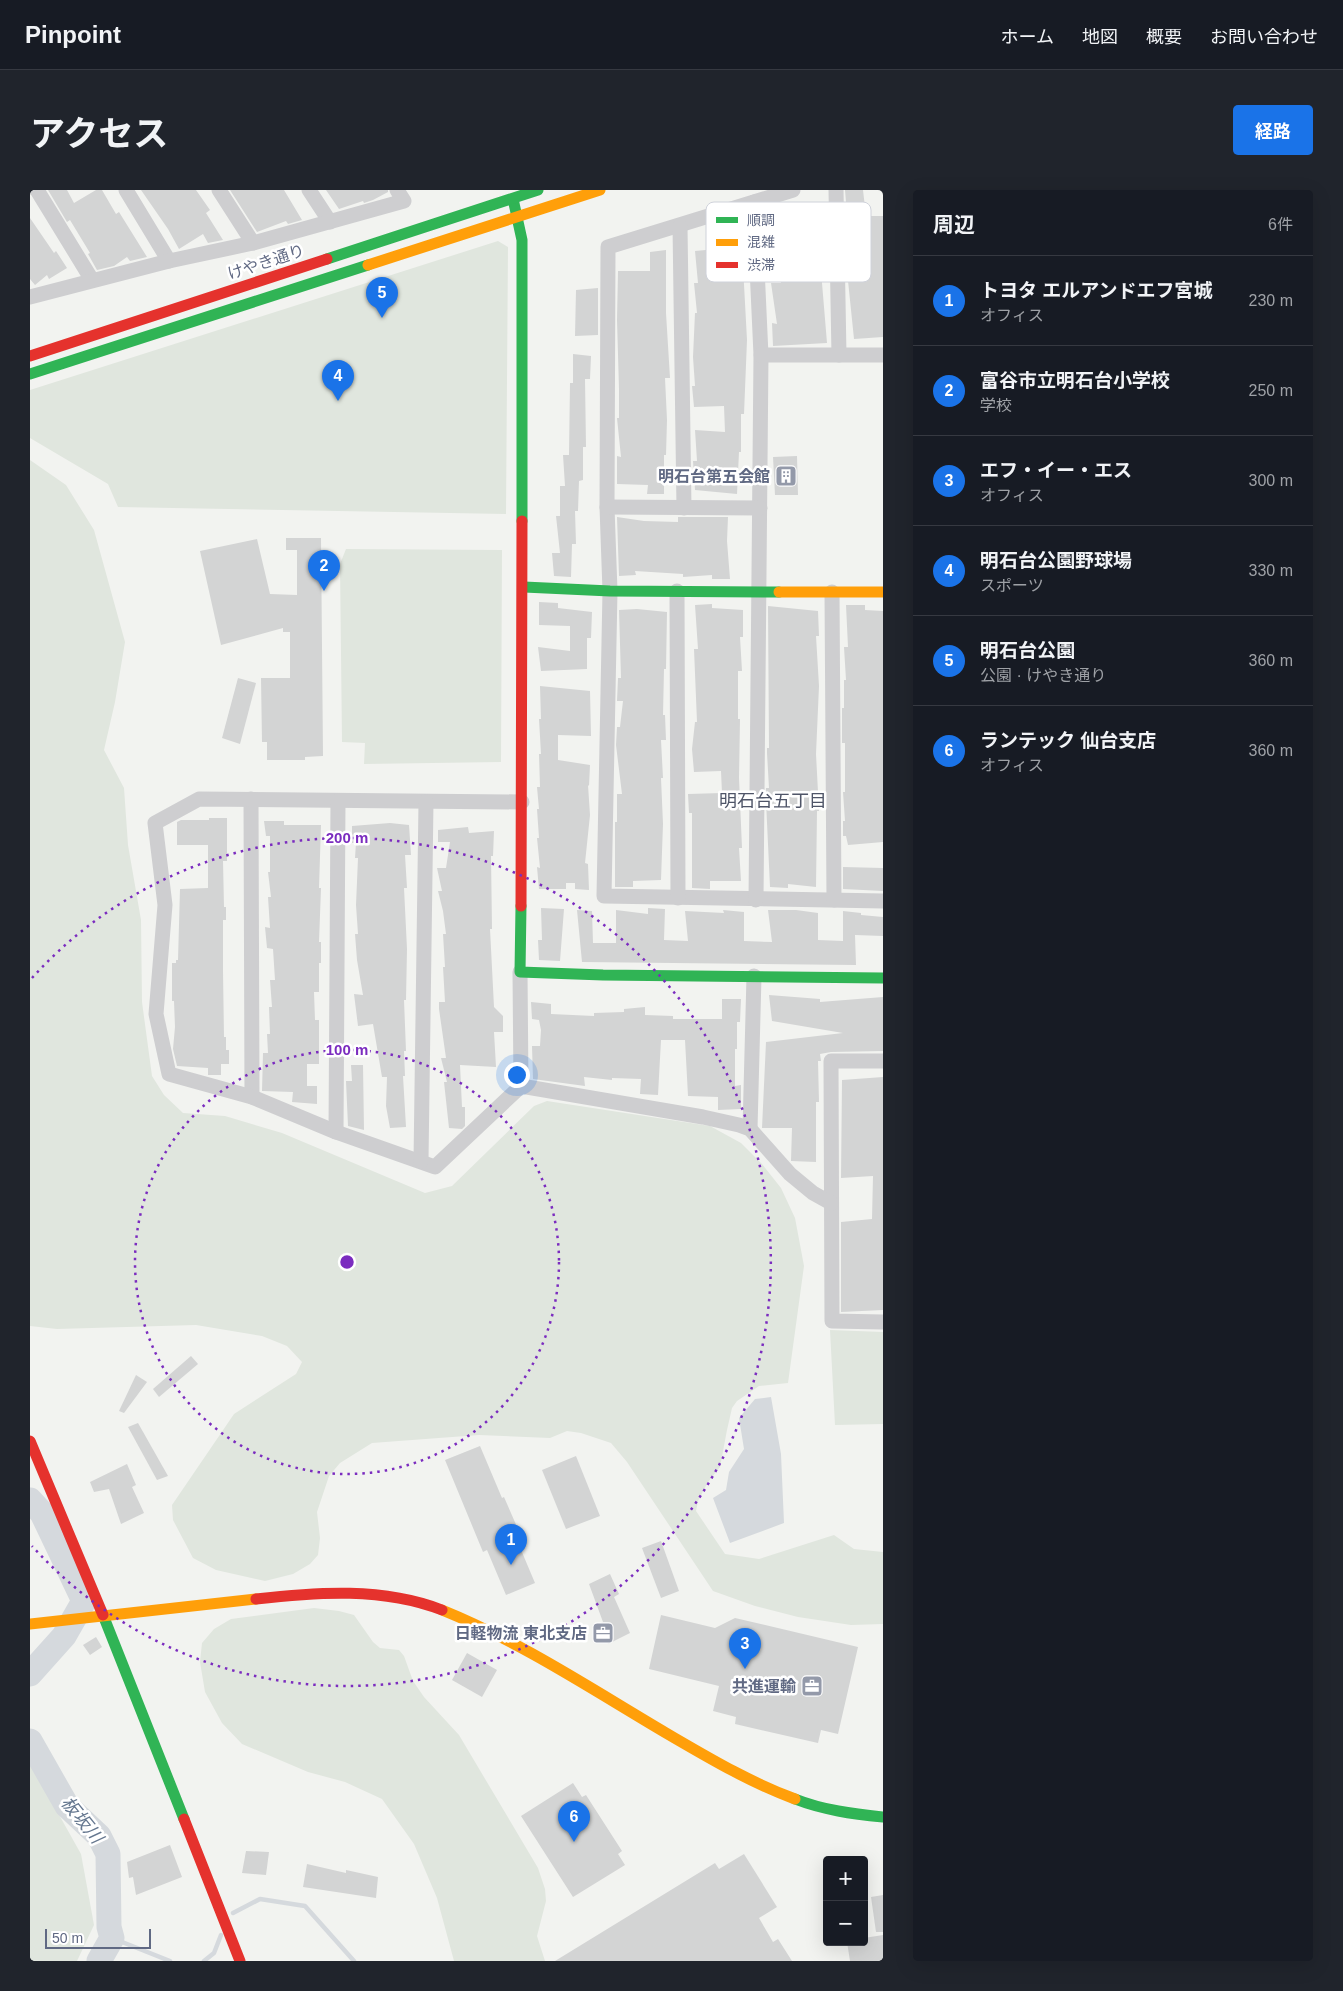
<!DOCTYPE html>
<html lang="ja">
<meta charset="utf-8">
<style>
:root{--surface:#171b24;--page:#20242c;--text:#f1f3f6;--muted:#9ea1a6;--line:#363941;--accent:#1a73e8}
body{margin:0;font-family:Arial,"Noto Sans JP",sans-serif;background:var(--page);color:var(--text)}
.controls{position:absolute;right:15px;bottom:15px;display:grid;overflow:hidden;border-radius:5px;box-shadow:0 5px 20px #0002}
.controls button{width:45px;height:45px;display:grid;place-items:center;padding:0;border:0;border-bottom:1px solid var(--line);background:var(--surface);color:var(--text);font:25px sans-serif}
.scale{position:absolute;left:15px;bottom:12px;width:106px;box-sizing:border-box;padding-left:5px;border:2px solid #606983;border-top:0;font-size:14px;line-height:18px;white-space:nowrap;color:#606983;-webkit-text-stroke:4px #fff;paint-order:stroke}
.you{position:absolute;left:486px;top:884px;width:18px;height:18px;margin:-12px;border:4px solid #fff;border-radius:50%;background:#1a73e8;box-shadow:0 0 0 8px #1a73e833}
.badge{display:grid;place-items:center;width:32px;height:32px;border-radius:50%;background:var(--accent);color:#fff;font-size:16px;font-weight:700}
.pin{position:absolute;translate:-50% -41px;filter:drop-shadow(0 1px 2px #0008)}
.pin::after{content:'';position:absolute;top:26px;width:18px;height:15px;background:inherit;clip-path:polygon(0 0,100% 0,50% 100%)}
.list{margin:0;padding:0;list-style:none}
h2{display:flex;justify-content:space-between;align-items:center;height:65px;margin:0;padding:0 20px;font-size:21px}
h2 small{font-size:16px;font-weight:400;color:var(--muted)}
.list li{display:grid;grid-template-columns:32px 1fr auto;gap:15px;align-items:center;box-sizing:border-box;height:90px;padding:0 20px;border-top:1px solid var(--line)}
.list b{display:block;font-size:19px;white-space:nowrap}
.list p{margin:0;font-size:16px;white-space:nowrap;color:var(--muted)}
.list em{font-size:16px;font-style:normal;color:var(--muted)}
.map{position:relative;flex:none;width:853px;height:1771px;overflow:hidden;border-radius:5px}
header{display:flex;align-items:center;gap:30px;box-sizing:border-box;height:70px;padding:0 25px;background:var(--surface);border-bottom:1px solid var(--line)}
header strong{font-size:24px}
nav{display:flex;gap:28px;margin-inline-start:auto;font-size:18px}
.intro{display:flex;align-items:center;justify-content:space-between;box-sizing:border-box;height:120px;padding:0 30px}
h1{margin:0;font-size:35px}
.button{padding:12px 22px;border-radius:5px;background:var(--accent);color:#fff;font-size:18px;font-weight:700}
main{display:flex;gap:30px;padding:0 30px}
aside{flex:1;background:var(--surface);border-radius:5px;box-shadow:0 5px 20px #0002}
.map>svg:first-child{display:block}
.green{fill:#e0e6de}
.water{fill:#d5d9dd}
.lines{fill:none;stroke-linecap:round;stroke-linejoin:round}
.stream{stroke:#d5d9dd;stroke-width:4.5}
.river{stroke:#d5d9dd;stroke-width:25}
.building{fill:#d3d4d4}
.street{stroke:#ceced0;stroke-width:15}
.fast{stroke:#30b455;stroke-width:11}
.slow{stroke:#ff9f0a;stroke-width:11}
.jam{stroke:#e5322d;stroke-width:11}
.ring{fill:none;stroke:#7b2cbf;stroke-width:2.5;stroke-dasharray:2.5 5}
.labels{text-anchor:middle;dominant-baseline:central;stroke-width:5;stroke-linejoin:round;paint-order:stroke}
.street-label{font-size:16px;fill:#606983;stroke:#fff}
.poi-label{font-size:16px;font-weight:bold;fill:#606983;stroke:#fff;text-anchor:end}
.neighbourhood-label{font-size:18px;fill:#4f5568;stroke:#fff}
.water-label{font-size:18px;font-style:italic;fill:#65778f;stroke:#fff}
.key{fill:#fff;stroke:#cfd2da;stroke-width:1}
.key-label{font-size:14px;fill:#606983}
.centre{fill:#7b2cbf;stroke:#fff;stroke-width:2.5}
.ring-label{font-size:15px;text-anchor:middle;font-weight:bold;fill:#7b2cbf;stroke:#fff;stroke-width:5;stroke-linejoin:round;paint-order:stroke}
</style>
<header>
<strong>Pinpoint</strong>
<nav><a>ホーム</a><a>地図</a><a>概要</a><a>お問い合わせ</a></nav>
</header>
<div class="intro"><h1>アクセス</h1><a class="button">経路</a></div>
<main>
<div class="map">
<svg width="853" height="1771" viewBox="0 0 853 1771">
<rect width="100%" height="100%" fill="#f2f3f0"/>
<g class="green">
<path d="M468 51 478 57 476 324 88 317 78 294 0 248V200Z"/>
<path d="M0 270 36 295 64 340 95 452 85 512 74 560 94 598 98 655 111 730 112 812 122 886 134 905 153 923 195 926 252 943 395 1003 422 996 504 916 517 911 680 936 711 953 732 974 751 998 765 1028 774 1076 758 1193 729 1196 707 1211 702 1218 697 1240 690 1277 678 1292 668 1311 666 1321 695 1364 729 1369 804 1345 824 1359 853 1362V1434L821 1435 768 1427 725 1416 683 1401 597 1272 581 1253 551 1243 537 1241 520 1248 449 1245 342 1253 310 1273 299 1286 287 1322 290 1348 288 1365 280 1374 263 1384 235 1391 186 1380 163 1368 143 1330 142 1315 204 1224 266 1184 272 1172 257 1156 232 1146 166 1135 27 1139 0 1136Z"/>
<path d="M316 359 472 360 471 572 334 574 335 553 312 552 310 374Z"/>
<path d="M800 1140 853 1142V1234L805 1235Z"/>
<path d="M284 1418 309 1421 324 1425 343 1452 350 1458 369 1460 374 1466 383 1491 394 1507 429 1545 508 1678 515 1699 516 1711 507 1746 515 1771H424L407 1708 384 1654 352 1609 315 1592 278 1582 212 1554 192 1533 175 1502 170 1472 172 1453 184 1439 201 1429Z"/>
<path d="M0 1573 51 1664 64 1735 47 1771H0Z"/>
</g>
<path class="water" d="M741 1207 751 1264 754 1333 700 1353 683 1308 696 1300 699 1282 714 1259 709 1228 725 1209Z"/>
<g class="lines">
<g class="stream">
<path d="M203 1723 230 1709 275 1716 324 1771"/>
<path d="M82 1748 140 1771"/>
<path d="M174 1771 184 1763 191 1745"/>
</g>
<g class="river">
<path d="M0 1310 12 1323 54 1411 34 1446 0 1484"/>
<path d="M0 1551 37 1616 69 1646 78 1664 79 1737 82 1748 69 1771"/>
</g>
</g>
<g class="building">
<path d="M18 0H37L44 13 66 0H72L86 24 89 22 117 67 100 71 97 67 84 76 67 80 58 64 60 63 40 30 37 32Z"/>
<path d="M111 0H166L180 20 176 23 193 50 178 53 173 44 149 59 138 39Z"/>
<path d="M200 0H254L272 30 258 34 256 31 227 42Z"/>
<path d="M296 0H358V2L343 10 334 13 333 11 309 19Z"/>
<path d="M815 0H833L836 26H853V147L824 149 817 81 816 36H818Z"/>
<path d="M792 12 794 40 789 41 793 81H791L797 153 743 156 742 133 747 134 741 93H751L742 24H773L771 13Z"/>
<path d="M0 28 24 63 26 61 37 78 19 89 17 85 5 95 0 89Z"/>
<path d="M716 34V76H713L717 150 714 224H711V262H709L707 304 665 300 663 271H667L665 240 695 242 694 216 664 217 662 196H665L663 167 665 123H667L664 93H668L665 61 697 58 699 57 696 36Z"/>
<path d="M636 60V123L640 188H635L637 230 636 265H634V304H617L618 295 587 294V266L591 267 587 228H589V199L587 130 588 81H620V62Z"/>
<path d="M568 98V145L545 146 546 100Z"/>
<path d="M543 164 561 166 560 189H555L556 257H553V290L549 291 548 321H545L546 354H542L541 387 524 386 522 363H530L526 326H530V296H535L533 265H539L540 193H543Z"/>
<path d="M767 266 768 305H745L743 267Z"/>
<path d="M587 327 614 331 648 332V327H698L697 351 700 389H682V385L653 387V384L605 381 606 385 589 386Z"/>
<path d="M256 348H291L293 566 275 567V570H237V552H232L231 488H260V442H253V438L191 455 170 361 227 349 240 404 267 405V360H256Z"/>
<path d="M509 412 528 413V418L562 422 561 448H557V479L511 481 508 457 540 461V436L509 435Z"/>
<path d="M682 414V418L713 420V447H710L712 481H708V529H710L709 588 712 658H709L711 691H680V699L662 698V623H659L658 604 692 603 691 581 664 582 662 559 665 532H667L664 459H668L665 415Z"/>
<path d="M816 415H835V420L853 421V652L818 655 816 646H813V631H815L813 602H815V553H812V518H814V490H816L814 457H818Z"/>
<path d="M738 416 788 421 789 446H786L789 496 786 564 789 621H787L786 697 758 694V698L740 697 736 611V598H739L737 563V558H739Z"/>
<path d="M607 419 637 422 636 479H634L633 525H635L636 550H631L633 588H631L633 634 631 690 603 691V697H585V632H587V604H592L586 555 587 537H590L593 511H587L588 488H591L589 420Z"/>
<path d="M208 488 226 493 210 554 192 548Z"/>
<path d="M510 496 560 501 561 546 528 545V570L560 575 559 596 558 595 560 625 555 673 558 674 559 700 545 699V693H536V699H509L507 677 510 678 507 648H509L507 619H509L507 597H510L509 564H511L509 529H511Z"/>
<path d="M179 628H197V671H193L194 717H196V730H193V781L194 847H196V860H199V874H191V885H178V878L147 876 143 859 145 837 144 811H142V773H146V770H148L150 699 178 698V655H147V632L151 630H179Z"/>
<path d="M234 631H254V635H291L289 698H291L289 752H291V773H289V802H284L285 830H289V874H277V896H287V914L262 912 263 902 232 901 233 863H238L237 844H240L239 817H242L240 790H245L243 759 237 758 235 737 240 738 238 707H241L238 682H240V646H236Z"/>
<path d="M360 633 379 635 381 665H375L377 698H374L377 759 376 810H374L376 861H374L375 886H373L376 937 360 938 356 916 357 887H352L343 834 328 836 324 804 333 805 327 770 325 744H328L326 715 328 668H325L326 653H322V636Z"/>
<path d="M438 637 439 643 464 641 463 666H461L462 739H460L464 817 473 826V842H464L466 877 430 875 432 917H435V936L432 939 419 938 414 892H417L411 868H416L409 819V812H415L413 777H415L413 744H416L413 721 408 701H412L407 678H416L420 652H408V640Z"/>
<path d="M813 677 853 678V701L813 699Z"/>
<path d="M511 718 534 719 530 771 509 770 508 750H512Z"/>
<path d="M618 718 635 719 634 750 658 751 655 721 694 723 693 720 714 722V751L742 752 738 720H766L788 723V750L813 751V721L831 723V725L853 727V746L825 745 826 775 552 772 547 720 562 721 563 753H586V720L618 724Z"/>
<path d="M739 805 790 809V812L853 807V861L801 862 790 864 791 871H788L789 912H786V972L761 971 762 938H732L736 852 813 843 742 831Z"/>
<path d="M692 809H711L710 832H707V859H705V896L711 895V919L688 920V907L658 906 655 850H631L628 905 610 904 611 889 582 888V890L554 887 555 896 503 889 502 856H510L511 840 509 830 502 829 501 812 521 814V824L564 826V823L594 822V819L615 817V825L643 826V829H692Z"/>
<path d="M321 875H333L334 940 318 936 316 891H322Z"/>
<path d="M853 887V1120L811 1122V1032L842 1029 843 986 811 988 812 890Z"/>
<path d="M161 1166 168 1174 129 1207 123 1199Z"/>
<path d="M106 1185 117 1192 94 1223 89 1221Z"/>
<path d="M108 1233 138 1286 127 1290 98 1237Z"/>
<path d="M450 1256 472 1308 474 1307 491 1346 486 1348 505 1393 476 1405 457 1360 453 1362 415 1270Z"/>
<path d="M546 1266 570 1326 536 1339 512 1280Z"/>
<path d="M97 1274 106 1295 102 1297 114 1323 91 1334 79 1299 64 1302 60 1292Z"/>
<path d="M631 1351 649 1401 631 1408 612 1358Z"/>
<path d="M580 1384 589 1404 584 1407 600 1443 578 1454 570 1433 573 1432 559 1394Z"/>
<path d="M631 1425 685 1438 705 1428 828 1457 808 1544 791 1540 788 1553 705 1534 706 1527 683 1521 689 1496 619 1479Z"/>
<path d="M66 1447 72 1457 60 1465 53 1455Z"/>
<path d="M437 1463 467 1480 452 1507 422 1490Z"/>
<path d="M543 1593 552 1607 556 1605 592 1661 588 1664 595 1675 543 1707 491 1626Z"/>
<path d="M140 1655 152 1687 106 1705 103 1687 99 1688 97 1672Z"/>
<path d="M216 1661 239 1662 236 1685 212 1683Z"/>
<path d="M714 1664 747 1717 729 1728 743 1752 748 1749 762 1771H525L685 1673 689 1679Z"/>
<path d="M277 1674 316 1683V1680L348 1687 346 1708 273 1697Z"/>
<path d="M853 1705V1742H846L841 1707Z"/>
<path d="M853 1745V1771H820L817 1752H834V1748Z"/>
</g>
<g class="lines">
<g class="street">
<path d="M7 0 62 90"/>
<path d="M96 0 139 71"/>
<path d="M189 0 223 53"/>
<path d="M279 0 300 32"/>
<path d="M763 0 578 57 577 317 580 401 574 706 853 711"/>
<path d="M806 0 809 165"/>
<path d="M724 12 731 165 726 710"/>
<path d="M650 36 654 318"/>
<path d="M0 107 139 71 223 53 374 11 367 0"/>
<path d="M731 165H853"/>
<path d="M577 317 730 318"/>
<path d="M647 401 648 708"/>
<path d="M802 402 804 710"/>
<path d="M221 609 222 907"/>
<path d="M490 782 491 896 405 977 306 942 222 907 139 884 126 824 135 715 125 633 169 609 492 612"/>
<path d="M853 871H801L802 1131 853 1132"/>
<path d="M491 896 673 927 709 935 720 939 760 984 783 1003 801 1013"/>
<path d="M720 939 724 786"/>
<path d="M306 942 308 611"/>
<path d="M391 971 396 612"/>
</g>
<g class="fast">
<path d="M483 9 492 50V331"/>
<path d="M297 69 508 0"/>
<path d="M0 184 338 75"/>
<path d="M494 397 580 401 749 402"/>
<path d="M491 716 490 782 573 785 853 788"/>
<path d="M73 1425 154 1629"/>
<path d="M765 1609C793 1620 823 1624 853 1627"/>
</g>
<g class="slow">
<path d="M338 75 570 0"/>
<path d="M749 402H853"/>
<path d="M412 1420C491 1452 563 1500 636 1543 679 1568 719 1592 765 1609"/>
<path d="M0 1434 226 1409"/>
</g>
<g class="jam">
<path d="M0 166 297 69"/>
<path d="M491 716 492 331"/>
<path d="M0 1251 73 1425"/>
<path d="M226 1409C287 1402 353 1397 412 1420"/>
<path d="M154 1629 210 1771"/>
</g>
</g>
<g class="ring">
<circle cx="317" cy="1072" r="212"/>
<path d="M2 788A424 424 0 1 1 2 1356"/>
</g>
<defs>
<g id="building-square" transform="scale(1.125)"><rect x="-9" y="-9" width="18" height="18" rx="4" fill="#9399a9" stroke="#fff"/><path d="M-4-6H4V6H1V3H-1V6H-4ZM-2.5-4.3h1.7v1.8h-1.7ZM.8-4.3h1.7v1.8H.8ZM-2.5-1h1.7V.8h-1.7ZM.8-1h1.7V.8H.8Z" fill="#fff"/></g>
<g id="office-square" transform="scale(1.125)"><rect x="-9" y="-9" width="18" height="18" rx="4" fill="#9399a9" stroke="#fff"/><path d="M-6-3h4V-5.5h4V-3h4V5H-6ZM-1-4.5V-3h2v-1.5ZM-6 0V1H6V0Z" fill="#fff"/></g>
</defs>
<g fill-rule="evenodd">
<use href="#building-square" x="756" y="286"/>
<use href="#office-square" x="573" y="1443"/>
<use href="#office-square" x="782" y="1496"/>
</g>
<g class="labels">
<g class="street-label">
<text transform="translate(236 72) rotate(-18)">けやき通り</text>
</g>
<g class="poi-label">
<text x="740" y="286">明石台第五会館</text>
<text x="557" y="1443">日軽物流 東北支店</text>
<text x="766" y="1496">共進運輸</text>
</g>
<g class="neighbourhood-label">
<text x="743" y="611">明石台五丁目</text>
</g>
<g class="water-label">
<text transform="translate(52 1630) rotate(51)">板坂川</text>
</g>
</g>
<rect x="676" y="12" width="165" height="80" rx="8" class="key"/>
<rect x="686" y="27" width="22" height="6" fill="#30b455"/>
<rect x="686" y="49" width="22" height="7" fill="#ff9f0a"/>
<rect x="686" y="72" width="22" height="6" fill="#e5322d"/>
<g class="key-label">
<text x="717" y="35">順調</text>
<text x="717" y="57">混雑</text>
<text x="717" y="80">渋滞</text>
</g>
<circle cx="317" cy="1072" r="8" class="centre"/>
<g class="ring-label">
<text x="317" y="653">200 m</text>
<text x="317" y="865">100 m</text>
</g>
</svg>
<div class="controls">
<button>+</button>
<button>−</button>
</div>
<div class="scale">50 m</div>
<div class="you"></div>
<div class="pin badge" style="left:481px;top:1375px">1</div>
<div class="pin badge" style="left:294px;top:401px">2</div>
<div class="pin badge" style="left:715px;top:1479px">3</div>
<div class="pin badge" style="left:308px;top:211px">4</div>
<div class="pin badge" style="left:352px;top:128px">5</div>
<div class="pin badge" style="left:544px;top:1652px">6</div>
</div>
<aside>
<h2>周辺<small>6件</small></h2>
<ul class="list">
<li><span class="badge">1</span><div><b>トヨタ エルアンドエフ宮城</b><p>オフィス</p></div><em>230 m</em></li>
<li><span class="badge">2</span><div><b>富谷市立明石台小学校</b><p>学校</p></div><em>250 m</em></li>
<li><span class="badge">3</span><div><b>エフ・イー・エス</b><p>オフィス</p></div><em>300 m</em></li>
<li><span class="badge">4</span><div><b>明石台公園野球場</b><p>スポーツ</p></div><em>330 m</em></li>
<li><span class="badge">5</span><div><b>明石台公園</b><p>公園 · けやき通り</p></div><em>360 m</em></li>
<li><span class="badge">6</span><div><b>ランテック 仙台支店</b><p>オフィス</p></div><em>360 m</em></li>
</ul>
</aside>
</main>
